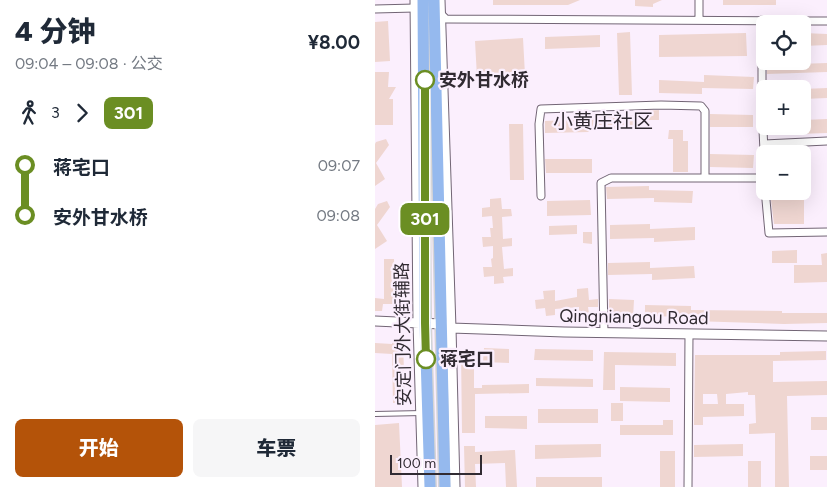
<!DOCTYPE html>
<html lang="zh">
<meta charset="utf-8">
<style>
:root{--surface:#fff;--page:#f6f6f7;--text:#1f2937;--muted:#747a83;--accent:#b45309}
body{margin:0;font-family:Figtree,"Noto Sans SC",sans-serif;background:var(--page);color:var(--text);height:100vh;display:flex;flex-direction:column;font-size:19px;white-space:nowrap}
*{box-sizing:border-box;margin:0}
p{font-size:16px;color:var(--muted)}
.icon{flex:none;width:28px;height:28px;fill:none;stroke:currentColor;stroke-width:2;stroke-linecap:round;stroke-linejoin:round}
.map{position:relative;flex:1;overflow:hidden}
.panel{display:flex;flex-direction:column;background:var(--surface);width:375px}
.panel>*{flex:none}
.badge{padding:0 10px;border-radius:8px;font-size:18px;line-height:32px}
.fabs{position:absolute;left:381px;top:15px;display:grid;gap:10px}
.fabs a{display:grid;place-items:center;width:55px;height:55px;border-radius:8px;background:var(--surface);box-shadow:0 5px 20px #0002;font-size:25px}
.scale{position:absolute;left:15px;bottom:12px;width:92px;box-sizing:border-box;padding-left:5px;border:2px solid #312b32;border-top:0;font-size:14px;line-height:18px;white-space:nowrap;color:#312b32;-webkit-text-stroke:4px #fbeffd;paint-order:stroke}
.map>.badge{position:absolute;translate:-50% -50%;box-shadow:0 0 0 2px #fff}
.legs{display:flex;align-items:center;gap:8px;height:55px;padding:0 15px;font-size:16px}
.legs p{margin-inline-start:auto}
.overview{display:flex;align-items:center;justify-content:space-between;height:85px;padding:0 15px}
h1{font-size:28px;font-weight:800;line-height:38px}
.primary-button{display:flex;gap:10px;margin-top:auto;padding:10px 15px}
.primary-button a{flex:1;height:58px;border-radius:8px;background:var(--accent);color:#fff;font-size:20px;font-weight:800;line-height:58px;text-align:center}
.primary-button a+a{background:var(--page);color:var(--text)}
ul{padding:0 15px;list-style:none}
li{display:flex;align-items:center;gap:18px;height:50px;font-size:19px}
li i{display:grid;place-items:center;width:8px;height:100%;margin:0 6px;background:currentColor}
li i::after{content:'';width:12px;height:12px;margin:-6px;border:4px solid;border-radius:50%;background:var(--surface)}
li p{margin-inline-start:auto}
li:first-child i{background:linear-gradient(#0000 50%,currentColor 0)}
li:last-child i{background:linear-gradient(currentColor 50%,#0000 0)}
main{display:flex;flex:1;min-height:0}
.map>svg:first-child{display:block}
.building{fill:#efd6d1;fill-rule:evenodd}
.lines{fill:none;stroke-linecap:round;stroke-linejoin:round}
.service-casing{stroke:#726575;stroke-width:6}
.minor-casing{stroke:#726575;stroke-width:9}
.tertiary-casing{stroke:#726575;stroke-width:11}
.primary-casing{stroke:#d6d5d6;stroke-width:14}
.service{stroke:#fff;stroke-width:4}
.minor{stroke:#fff;stroke-width:7}
.tertiary{stroke:#fff;stroke-width:9}
.primary{stroke:#95b9ee;stroke-width:11}
.line-1-casing{stroke:#fff;stroke-width:11}
.line-1{stroke:#6b8e23;stroke-width:8}
.stop-1-dot{fill:#fff;stroke:#6b8e23;stroke-width:2.5}
.labels{text-anchor:middle;dominant-baseline:central;stroke-width:4.5;stroke-linejoin:round;paint-order:stroke}
.stop-label{font-size:18px;font-weight:bold;fill:#312b32;stroke:#fbeffd;text-anchor:start}
.street-label{font-size:18px;fill:#312b32;stroke:#fbeffd}
.quarter-label{font-size:20px;fill:#312b32;stroke:#fbeffd}
</style>
<main>
<section class="panel">
<div class="overview"><div><h1>4 分钟</h1><p>09:04 – 09:08 · 公交</p></div><b>¥8.00</b></div>
<div class="legs"><svg class="icon" aria-label="walk" viewBox="0 0 24 24"><circle cx="13" cy="4" r="2"/><path d="M13 8l-2 6 4 7M11 14l-3 7M7 12l3-4h3l4 4"/></svg>3<svg class="icon" aria-label="forward" viewBox="0 0 24 24"><path d="M9 5l7 7-7 7"/></svg><b class="badge" style="background:#6b8e23;color:#fff">301</b></div>
<ul>
<li><i style="color:#6b8e23"></i><b>蒋宅口</b><p>09:07</p></li>
<li><i style="color:#6b8e23"></i><b>安外甘水桥</b><p>09:08</p></li>
</ul>
<div class="primary-button"><a>开始</a><a>车票</a></div>
</section>
<div class="map">
<svg width="452" height="487" viewBox="0 0 452 487">
<rect width="100%" height="100%" fill="#fbeffd"/>
<!-- building -->
<path class="building" d="M 118,0 L 205,0 L 193,5 L 118,5 Z
M 260,0 L 287,0 L 278,4 L 278,7 L 260,6 Z
M 348,0 L 401,0 L 401,5 L 348,5 Z
M 13,21 L 15,61 L 0,62 L 0,22 Z
M 255,32 L 257,95 L 244,95 L 242,33 Z
M 371,33 L 372,56 L 284,57 L 284,35 Z
M 428,33 L 452,34 L 452,45 L 428,46 Z
M 225,35 L 225,47 L 170,49 L 170,37 Z
M 148,38 L 150,75 L 102,77 L 100,41 Z
M 452,63 L 452,72 L 392,74 L 392,65 Z
M 0,72 L 14,72 L 13,87 L 21,87 L 14,99 L 18,99 L 18,125 L 0,125 Z
M 329,75 L 379,77 L 378,89 L 327,88 L 327,94 L 284,93 L 284,80 L 329,82 Z
M 452,88 L 452,98 L 428,99 L 428,89 Z
M 284,110 L 284,120 L 260,120 L 260,128 L 213,129 L 214,132 L 170,133 L 170,121 L 217,119 L 217,116 L 268,115 L 268,111 Z
M 335,114 L 378,115 L 378,127 L 335,127 Z
M 452,119 L 452,133 L 394,135 L 393,126 L 428,126 L 428,120 Z
M 134,124 L 148,124 L 149,180 L 135,180 Z
M 294,130 L 308,130 L 308,141 L 313,141 L 313,172 L 298,172 L 298,139 L 293,139 Z
M 11,139 L 14,145 L 1,163 L 10,179 L 0,186 L 0,144 L 1,142 Z
M 335,154 L 379,155 L 378,168 L 335,167 Z
M 170,159 L 217,159 L 217,173 L 171,173 Z
M 274,186 L 274,190 L 318,191 L 317,203 L 279,202 L 279,198 L 232,199 L 231,187 Z
M 126,198 L 127,209 L 136,209 L 137,216 L 127,217 L 128,239 L 137,238 L 137,246 L 127,247 L 129,269 L 138,268 L 138,276 L 128,277 L 129,283 L 119,284 L 119,276 L 109,277 L 108,267 L 117,267 L 116,259 L 118,258 L 118,246 L 108,247 L 107,237 L 116,237 L 115,228 L 118,228 L 117,216 L 107,217 L 107,208 L 115,207 L 115,199 Z
M 215,200 L 216,215 L 172,216 L 172,201 Z
M 396,200 L 429,200 L 429,224 L 399,224 Z
M 12,201 L 15,207 L 2,225 L 12,241 L 0,249 L 0,209 L 3,204 Z
M 275,224 L 275,229 L 320,227 L 320,240 L 279,242 L 279,238 L 235,239 L 235,225 Z
M 202,225 L 202,234 L 174,235 L 174,226 Z
M 208,232 L 217,232 L 217,244 L 208,243 Z
M 422,250 L 422,263 L 397,263 L 397,251 Z
M 452,253 L 452,282 L 419,283 L 419,265 L 447,265 L 446,254 Z
M 9,259 L 19,259 L 20,304 L 8,304 L 7,311 L 0,311 L 0,298 L 9,299 Z
M 275,262 L 275,268 L 319,266 L 320,278 L 277,280 L 277,274 L 233,275 L 233,263 Z
M 213,288 L 214,300 L 223,299 L 223,307 L 213,307 L 214,314 L 204,314 L 204,307 L 180,309 L 180,315 L 171,316 L 170,308 L 161,309 L 160,300 L 169,299 L 168,291 L 180,290 L 180,301 L 202,297 L 202,289 Z
M 234,299 L 259,300 L 258,318 L 234,318 Z
M 270,305 L 316,306 L 316,310 L 407,311 L 407,313 L 452,313 L 452,323 L 409,324 L 317,321 L 317,317 L 270,316 Z
M 17,341 L 28,341 L 30,403 L 18,403 L 17,354 L 0,353 L 0,343 L 17,344 Z
M 109,348 L 134,349 L 134,363 L 108,362 Z
M 160,349 L 218,350 L 218,361 L 159,360 Z
M 86,351 L 99,351 L 99,388 L 107,388 L 107,385 L 154,384 L 154,393 L 100,394 L 100,433 L 87,433 Z
M 451,351 L 451,360 L 398,361 L 398,382 L 452,381 L 452,395 L 412,396 L 414,487 L 400,487 L 400,433 L 374,434 L 374,424 L 381,423 L 380,395 L 373,395 L 373,392 L 351,394 L 351,404 L 369,404 L 369,416 L 328,417 L 328,425 L 319,425 L 320,355 L 405,355 L 405,352 ZM 328,394 L 342,394 L 343,404 L 328,404 Z
M 229,352 L 301,353 L 301,366 L 240,365 L 240,390 L 228,390 Z
M 161,378 L 218,379 L 218,387 L 161,386 Z
M 245,387 L 295,388 L 295,402 L 245,401 Z
M 236,403 L 248,403 L 248,421 L 236,421 Z
M 163,409 L 223,409 L 223,423 L 163,423 Z
M 110,416 L 152,416 L 152,429 L 110,428 Z
M 436,417 L 452,417 L 452,430 L 436,430 Z
M 288,420 L 298,420 L 298,435 L 245,435 L 245,425 L 288,425 Z
M 24,423 L 27,487 L 0,487 L 0,425 Z
M 226,444 L 226,457 L 160,459 L 160,445 Z
M 368,444 L 368,456 L 319,457 L 319,445 Z
M 89,446 L 100,446 L 100,452 L 140,450 L 142,487 L 131,487 L 130,463 L 100,464 L 101,487 L 90,487 Z
M 285,451 L 300,451 L 300,487 L 285,487 Z
M 435,456 L 452,456 L 452,470 L 435,470 Z
M 373,461 L 386,461 L 386,487 L 373,487 Z
M 161,477 L 227,477 L 227,487 L 161,487 Z"/>
<g class="lines">
<defs>
<path id="service" d="M 0,414 L 47,413"/>
<path id="minor" d="M 0,9 L 40,8
M 65,13 L 71,19 L 452,21
M 324,20 L 324,0
M 387,20 L 387,109 L 390,172 L 389,178 L 394,233 L 452,232
M 389,144 L 452,141
M 166,196 L 164,124 L 166,109 L 286,105 L 326,106 L 330,111 L 330,178
M 229,333 L 226,183 L 236,178 L 389,178
M 313,487 L 314,334"/>
<path id="tertiary" d="M 40,0 L 43,323 L 48,487
M 65,0 L 76,328 L 80,487
M 0,321 L 66,324 L 76,328 L 189,332 L 452,336"/>
<path id="primary" d="M 48,0 L 50,323 L 55,487
M 59,0 L 70,487"/>
</defs>
<!-- service casing -->
<use href="#service" class="service-casing"/>
<!-- minor casing -->
<use href="#minor" class="minor-casing"/>
<!-- tertiary casing -->
<use href="#tertiary" class="tertiary-casing"/>
<!-- primary casing -->
<use href="#primary" class="primary-casing"/>
<!-- service -->
<use href="#service" class="service"/>
<!-- minor -->
<use href="#minor" class="minor"/>
<!-- tertiary -->
<use href="#tertiary" class="tertiary"/>
<!-- primary -->
<use href="#primary" class="primary"/>
</g>
<g class="lines">
<defs>
<path id="line-1" d="M 50,80 L 50,323 L 51,359"/>
</defs>
<!-- line-1 casing -->
<use href="#line-1" class="line-1-casing"/>
<!-- line-1 -->
<use href="#line-1" class="line-1"/>
</g>
<!-- markers -->
<g class="stop-1-dot">
<circle cx="50" cy="80" r="9"/>
<circle cx="51" cy="359" r="9"/>
</g>
<g class="labels">
<!-- stop labels -->
<g class="stop-label">
<text x="64" y="80">安外甘水桥</text>
<text x="65" y="359">蒋宅口</text>
</g>
<!-- street labels -->
<g class="street-label">
<text transform="translate(259 317) rotate(1)">Qingniangou Road</text>
<text transform="translate(28 334) rotate(-91)">安定门外大街辅路</text>
</g>
<!-- quarter labels -->
<g class="quarter-label">
<text x="228" y="121">小黄庄社区</text>
</g>
</g>
</svg>
<div class="fabs">
<a><svg class="icon" aria-label="locate" viewBox="0 0 24 24"><circle cx="12" cy="12" r="6"/><path d="M12 2v4M12 18v4M2 12h4M18 12h4"/></svg></a>
<a>+</a>
<a>−</a>
</div>
<div class="scale">100 m</div>
<b class="badge" style="left:50px;top:219px;background:#6b8e23;color:#fff">301</b>
</div>
</main>
